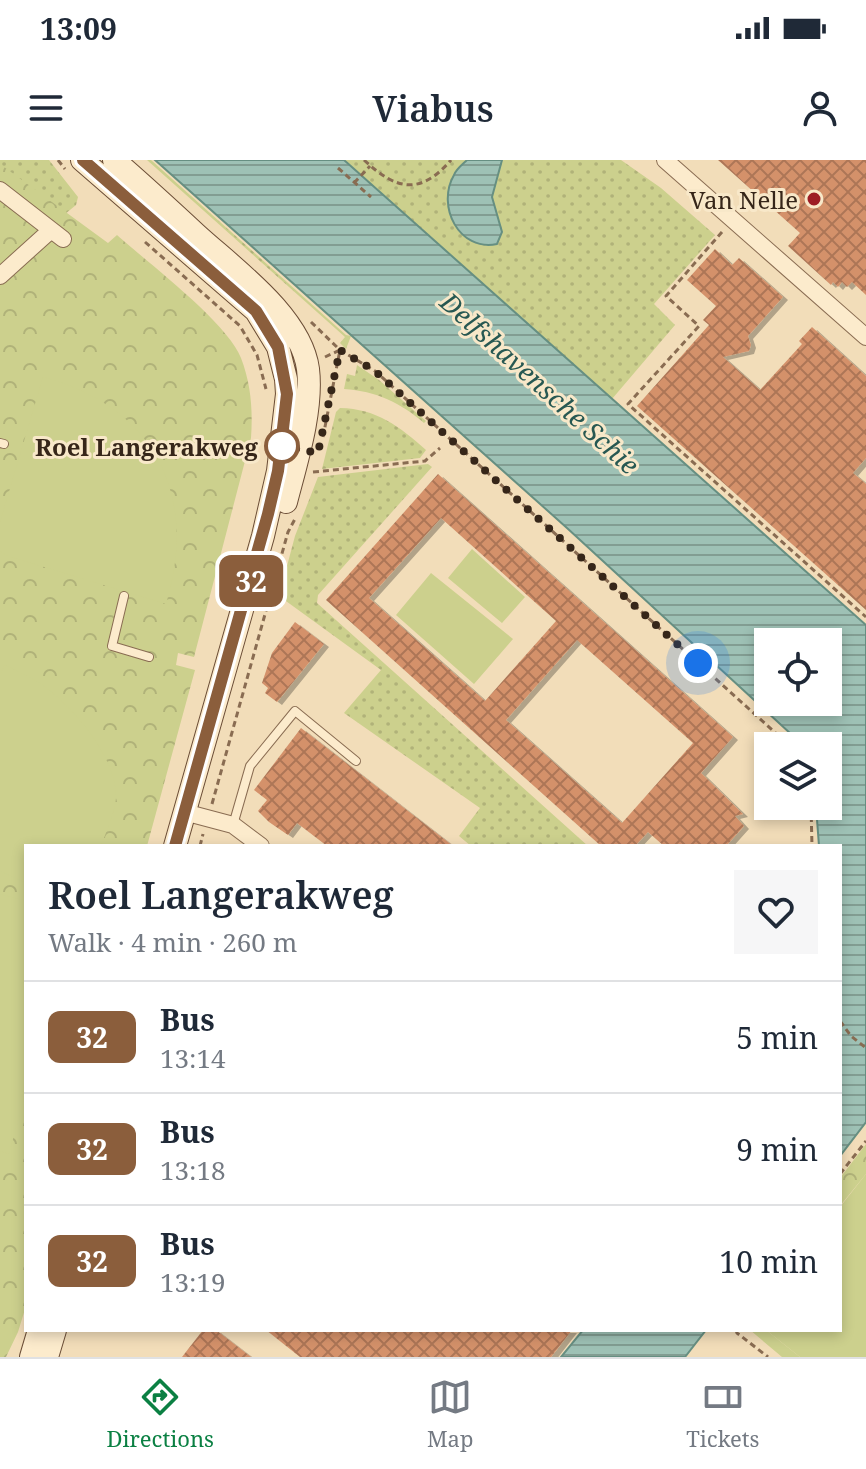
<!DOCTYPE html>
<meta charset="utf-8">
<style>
:root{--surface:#fff;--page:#f6f6f7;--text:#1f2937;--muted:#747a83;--line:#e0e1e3;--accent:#0b8043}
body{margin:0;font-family:"Noto Serif",serif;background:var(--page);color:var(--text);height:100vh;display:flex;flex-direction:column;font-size:30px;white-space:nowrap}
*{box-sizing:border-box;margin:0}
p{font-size:26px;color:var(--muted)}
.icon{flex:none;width:44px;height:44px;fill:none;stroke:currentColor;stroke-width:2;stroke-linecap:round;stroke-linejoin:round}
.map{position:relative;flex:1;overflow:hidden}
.drawer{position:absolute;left:24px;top:684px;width:818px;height:488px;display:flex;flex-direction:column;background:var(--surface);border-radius:0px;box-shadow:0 4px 12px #0003}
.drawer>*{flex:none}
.badge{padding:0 16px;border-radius:12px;font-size:28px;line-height:52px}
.buttons{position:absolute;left:754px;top:468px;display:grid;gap:16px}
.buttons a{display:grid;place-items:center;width:88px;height:88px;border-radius:0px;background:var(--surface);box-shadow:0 4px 12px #0003;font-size:40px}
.you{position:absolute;width:40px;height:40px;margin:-20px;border:6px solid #fff;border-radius:50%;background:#1a73e8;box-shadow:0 0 0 12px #1a73e833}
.map>.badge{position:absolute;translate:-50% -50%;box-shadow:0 0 0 4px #fff}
.round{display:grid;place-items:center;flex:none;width:84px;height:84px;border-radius:0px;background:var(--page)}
.overview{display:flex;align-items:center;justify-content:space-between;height:136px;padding:0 24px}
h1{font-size:38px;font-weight:600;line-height:60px}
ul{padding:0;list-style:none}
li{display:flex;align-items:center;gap:24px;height:112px;padding:0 24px;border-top:2px solid var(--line)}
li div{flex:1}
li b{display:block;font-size:30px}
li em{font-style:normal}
li .badge{min-width:88px;font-weight:700;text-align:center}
.status{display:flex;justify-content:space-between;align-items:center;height:56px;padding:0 40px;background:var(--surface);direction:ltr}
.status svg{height:22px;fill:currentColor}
header{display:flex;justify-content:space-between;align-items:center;height:104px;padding:0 24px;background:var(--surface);font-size:36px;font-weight:600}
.tabs{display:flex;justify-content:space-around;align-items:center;height:112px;border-top:2px solid var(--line);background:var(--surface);font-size:22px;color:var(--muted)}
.tabs a{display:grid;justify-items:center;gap:4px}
.tabs .current{color:var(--accent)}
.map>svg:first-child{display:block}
.grass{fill:url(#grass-dots)}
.forest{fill:url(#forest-crowns)}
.garden{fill:#ccd08d}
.water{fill:url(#water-rules);stroke:#668f82;stroke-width:2;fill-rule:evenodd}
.building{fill:url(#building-cross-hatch);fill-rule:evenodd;filter:url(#shadow)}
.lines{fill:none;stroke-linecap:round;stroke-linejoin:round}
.lane-casing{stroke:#896c52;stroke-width:10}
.street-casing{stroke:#896c52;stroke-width:18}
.secondary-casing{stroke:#6b4d36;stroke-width:24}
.path{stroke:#896c52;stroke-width:3;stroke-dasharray:6 4;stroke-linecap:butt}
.lane{stroke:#fcebcc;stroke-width:8}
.street{stroke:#fcebcc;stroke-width:16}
.secondary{stroke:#fcebcc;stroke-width:22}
.line-casing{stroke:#fff;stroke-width:18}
.line{stroke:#8b5e3c;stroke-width:12}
.walk{stroke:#362619;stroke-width:8;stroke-dasharray:0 14.4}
.poi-dot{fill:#9d1d25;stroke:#f8e8c9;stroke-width:3}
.stop-dot{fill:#fff;stroke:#8b5e3c;stroke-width:4}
.labels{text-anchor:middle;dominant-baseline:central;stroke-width:6;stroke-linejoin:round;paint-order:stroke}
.poi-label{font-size:24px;fill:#362619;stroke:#f8e8c9;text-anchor:end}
.stop-label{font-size:24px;font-weight:bold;fill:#362619;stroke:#f8e8c9;text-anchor:end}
.water-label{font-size:26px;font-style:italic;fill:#275852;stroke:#f8e8c9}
</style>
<div class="status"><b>13:09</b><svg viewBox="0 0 49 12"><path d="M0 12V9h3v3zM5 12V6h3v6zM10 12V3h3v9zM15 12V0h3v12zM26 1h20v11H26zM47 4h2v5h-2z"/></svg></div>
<header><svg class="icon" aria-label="menu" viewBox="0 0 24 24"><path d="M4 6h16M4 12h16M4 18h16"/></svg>Viabus<svg class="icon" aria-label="person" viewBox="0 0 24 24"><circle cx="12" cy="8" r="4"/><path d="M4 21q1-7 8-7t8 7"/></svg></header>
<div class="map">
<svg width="866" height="1197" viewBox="0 0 866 1197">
<defs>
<pattern id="grass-dots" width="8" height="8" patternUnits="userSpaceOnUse" patternTransform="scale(2)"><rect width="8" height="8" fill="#ccd08d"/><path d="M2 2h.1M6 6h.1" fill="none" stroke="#b0b279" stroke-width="1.8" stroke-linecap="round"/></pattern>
<pattern id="forest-crowns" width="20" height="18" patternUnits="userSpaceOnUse" patternTransform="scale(2)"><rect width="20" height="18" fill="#ccd08d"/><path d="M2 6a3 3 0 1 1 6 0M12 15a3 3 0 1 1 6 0" fill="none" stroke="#b0b279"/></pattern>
<pattern id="water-rules" width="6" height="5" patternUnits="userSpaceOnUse" patternTransform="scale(2)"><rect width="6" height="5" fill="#9ec1b5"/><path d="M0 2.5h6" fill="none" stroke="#829d92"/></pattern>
<pattern id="building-cross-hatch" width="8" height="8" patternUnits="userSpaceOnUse" patternTransform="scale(2)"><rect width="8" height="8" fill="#d4916b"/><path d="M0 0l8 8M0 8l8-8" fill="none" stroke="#ad7657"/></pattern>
<filter id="shadow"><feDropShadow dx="5" dy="3" stdDeviation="0" flood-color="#0004"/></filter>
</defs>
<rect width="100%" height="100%" fill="#f2ddb9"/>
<!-- grass -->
<path class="grass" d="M 0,0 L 49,0 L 78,37 L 76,45 L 59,59 L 0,12 Z
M 147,0 L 151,0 L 346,175 L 351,176 L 346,189 L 340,183 L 345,177 Z
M 344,0 L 467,0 L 453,15 L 502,72 L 492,37 L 502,0 L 621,0 L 661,28 L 715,75 L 654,144 L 675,165 L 612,239 Z
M 357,205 L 379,220 L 426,261 L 424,263 C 401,243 376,231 344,229 L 347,214 L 355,216 Z
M 340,248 C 377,249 399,266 426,290 L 420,298 L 322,309 L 336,252 Z
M 428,304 L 432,307 L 318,435 L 317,443 L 588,686 L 471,686 L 459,676 L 480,648 L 344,553 L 381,510 L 279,436 L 295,376 L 318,317 Z"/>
<!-- forest -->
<path class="forest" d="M 0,4 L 108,83 L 117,75 C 147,102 228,163 241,198 C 251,224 253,250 251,278 L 194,497 L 178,493 L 176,505 L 195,510 L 147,686 L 26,686 L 26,1146 L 18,1172 L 6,1197 L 0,1197 Z
M 866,984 L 866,1014 L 840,1046 L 840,1018 Z
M 750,1170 L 766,1170 L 800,1197 L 782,1197 Z"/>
<!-- garden -->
<path class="garden" d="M 43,217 C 155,247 199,335 166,444 L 8,396 L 0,391 L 0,362 Z
M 472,389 L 525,437 L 502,463 L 448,418 Z
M 431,413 L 513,479 L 474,524 L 396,455 Z
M 5,505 C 16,510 27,516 38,522 C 71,544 117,596 116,638 C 115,653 106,672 101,686 L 26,686 L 26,723 L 0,711 L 0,514 Z
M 0,734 L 26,741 L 26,931 L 9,994 L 0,991 Z
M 866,1014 L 866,1197 L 800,1197 L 766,1170 L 840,1170 L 840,1047 Z"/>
<!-- water -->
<path class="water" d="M 155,0 L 344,0 L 866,465 L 866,962 L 840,996 L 840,686 L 819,686 L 816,646 L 828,646 L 828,586 L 804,586 L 567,368 ZM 828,482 L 828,542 L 768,542 L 768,482 Z
M 467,0 L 502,0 L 492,37 L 502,72 L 497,84 C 459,92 436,46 454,15 C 456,9 463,4 467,0 Z
M 583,1170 L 706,1170 L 685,1197 L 561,1197 Z"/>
<!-- building -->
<path class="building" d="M 718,0 L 866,0 L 866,135 L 852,122 L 847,127 L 842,122 L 838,127 L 833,122 L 831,125 L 788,86 L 800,73 Z
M 715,89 L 732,105 L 739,98 L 783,137 L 748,176 L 751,185 L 749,191 L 723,197 L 760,230 L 802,184 L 799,181 L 812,167 L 866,216 L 866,298 L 853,313 L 866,324 L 866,450 L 637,246 L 709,165 L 703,160 L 716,146 L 687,120 Z
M 438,314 L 733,577 L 701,613 L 743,654 L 735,656 L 744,666 L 726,686 L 664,686 L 648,672 L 635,686 L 601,686 L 326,440 ZM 441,358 L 556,461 L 485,541 L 369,438 ZM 577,480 L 693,583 L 622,663 L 506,560 Z
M 295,462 L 324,484 L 277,542 L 265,533 L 268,528 L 262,523 L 272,493 Z
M 301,568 L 453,686 L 327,686 L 297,663 L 288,675 L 269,662 L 258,651 L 267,640 L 254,630 Z
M 203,1170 L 216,1170 L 251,1197 L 182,1197 Z
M 266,1170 L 572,1170 L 551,1197 L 300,1197 Z"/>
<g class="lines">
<defs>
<path id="lane" d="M 0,283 L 4,284
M 124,436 L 112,486 L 149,497
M 233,665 L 250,606 L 295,551 L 356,601"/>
<path id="street" d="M 665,0 L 866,177
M 0,30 L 63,79
M 0,116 L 51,70
M 184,652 L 233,665 L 261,686"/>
<path id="secondary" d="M 82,0 L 256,151 L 278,187 L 286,219 L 287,234 L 278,311 L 263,376 L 175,686
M 114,0 C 142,24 169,49 196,74 C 233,108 301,156 308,209 C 313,250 296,303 286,342
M 31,1197 L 39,1170
M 47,1197 L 55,1170"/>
</defs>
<!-- lane casing -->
<use href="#lane" class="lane-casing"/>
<!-- street casing -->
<use href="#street" class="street-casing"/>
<!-- secondary casing -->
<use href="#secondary" class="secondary-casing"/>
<!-- path -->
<path class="path" d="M 58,0 L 65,9
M 364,0 C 396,30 420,36 451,0
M 338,8 L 371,37
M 354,23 L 370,6
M 722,72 L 666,136 L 699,166 L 628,244 L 866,457
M 145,82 L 240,166 L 257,195 L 266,229
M 311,162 L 340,190 L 375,211 L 790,586
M 325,197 L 340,190
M 323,277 L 340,190
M 313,312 L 425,301 L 440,288
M 212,644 L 288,372 L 295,359
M 811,646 L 812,686
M 200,686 L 203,674
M 840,861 L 851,876 L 866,888
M 840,1014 L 866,981
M 736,1170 L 737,1173 L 768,1197"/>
<!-- lane -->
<use href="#lane" class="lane"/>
<!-- street -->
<use href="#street" class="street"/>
<!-- secondary -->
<use href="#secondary" class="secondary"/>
</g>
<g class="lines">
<defs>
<path id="line" d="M 83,0 L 256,151 L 278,187 L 287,234 L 278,311 L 268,354 L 175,686"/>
</defs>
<!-- line casing -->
<use href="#line" class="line-casing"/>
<!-- line -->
<use href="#line" class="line"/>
<!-- walk -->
<path class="walk" d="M 282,286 L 318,293 L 340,190 L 375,211 L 698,503"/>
</g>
<!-- markers -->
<circle class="poi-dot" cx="814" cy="39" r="8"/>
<circle class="stop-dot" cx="282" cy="286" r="16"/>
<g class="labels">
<!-- poi labels -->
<g class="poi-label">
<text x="798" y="39">Van Nelle</text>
</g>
<!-- stop labels -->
<g class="stop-label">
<text x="258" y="286">Roel Langerakweg</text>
</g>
<!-- water labels -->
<g class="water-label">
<text transform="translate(540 223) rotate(42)">Delfshavensche Schie</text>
</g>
</g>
</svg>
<div class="buttons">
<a><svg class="icon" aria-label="locate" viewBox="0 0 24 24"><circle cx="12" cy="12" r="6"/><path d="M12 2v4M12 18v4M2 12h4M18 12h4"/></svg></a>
<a><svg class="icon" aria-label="layers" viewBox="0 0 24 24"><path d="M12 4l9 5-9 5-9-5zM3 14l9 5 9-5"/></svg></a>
</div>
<div class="you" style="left:698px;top:503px"></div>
<b class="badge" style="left:251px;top:421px;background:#8b5e3c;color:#fff">32</b>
<section class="drawer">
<div class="overview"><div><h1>Roel Langerakweg</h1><p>Walk · 4 min · 260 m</p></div><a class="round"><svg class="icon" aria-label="heart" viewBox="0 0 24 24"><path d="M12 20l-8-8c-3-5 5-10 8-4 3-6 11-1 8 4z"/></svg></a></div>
<ul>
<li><span class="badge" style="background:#8b5e3c;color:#fff">32</span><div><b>Bus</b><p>13:14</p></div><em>5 min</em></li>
<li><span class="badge" style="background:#8b5e3c;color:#fff">32</span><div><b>Bus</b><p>13:18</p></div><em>9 min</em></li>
<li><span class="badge" style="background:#8b5e3c;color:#fff">32</span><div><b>Bus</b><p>13:19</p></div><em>10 min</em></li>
</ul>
</section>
</div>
<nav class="tabs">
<a class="current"><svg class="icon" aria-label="directions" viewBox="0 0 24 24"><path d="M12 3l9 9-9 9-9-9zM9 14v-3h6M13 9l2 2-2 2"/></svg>Directions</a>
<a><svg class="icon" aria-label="map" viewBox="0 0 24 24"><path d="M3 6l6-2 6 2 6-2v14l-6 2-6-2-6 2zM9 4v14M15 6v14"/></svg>Map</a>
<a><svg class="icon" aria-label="tickets" viewBox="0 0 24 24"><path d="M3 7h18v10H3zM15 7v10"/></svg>Tickets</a>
</nav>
